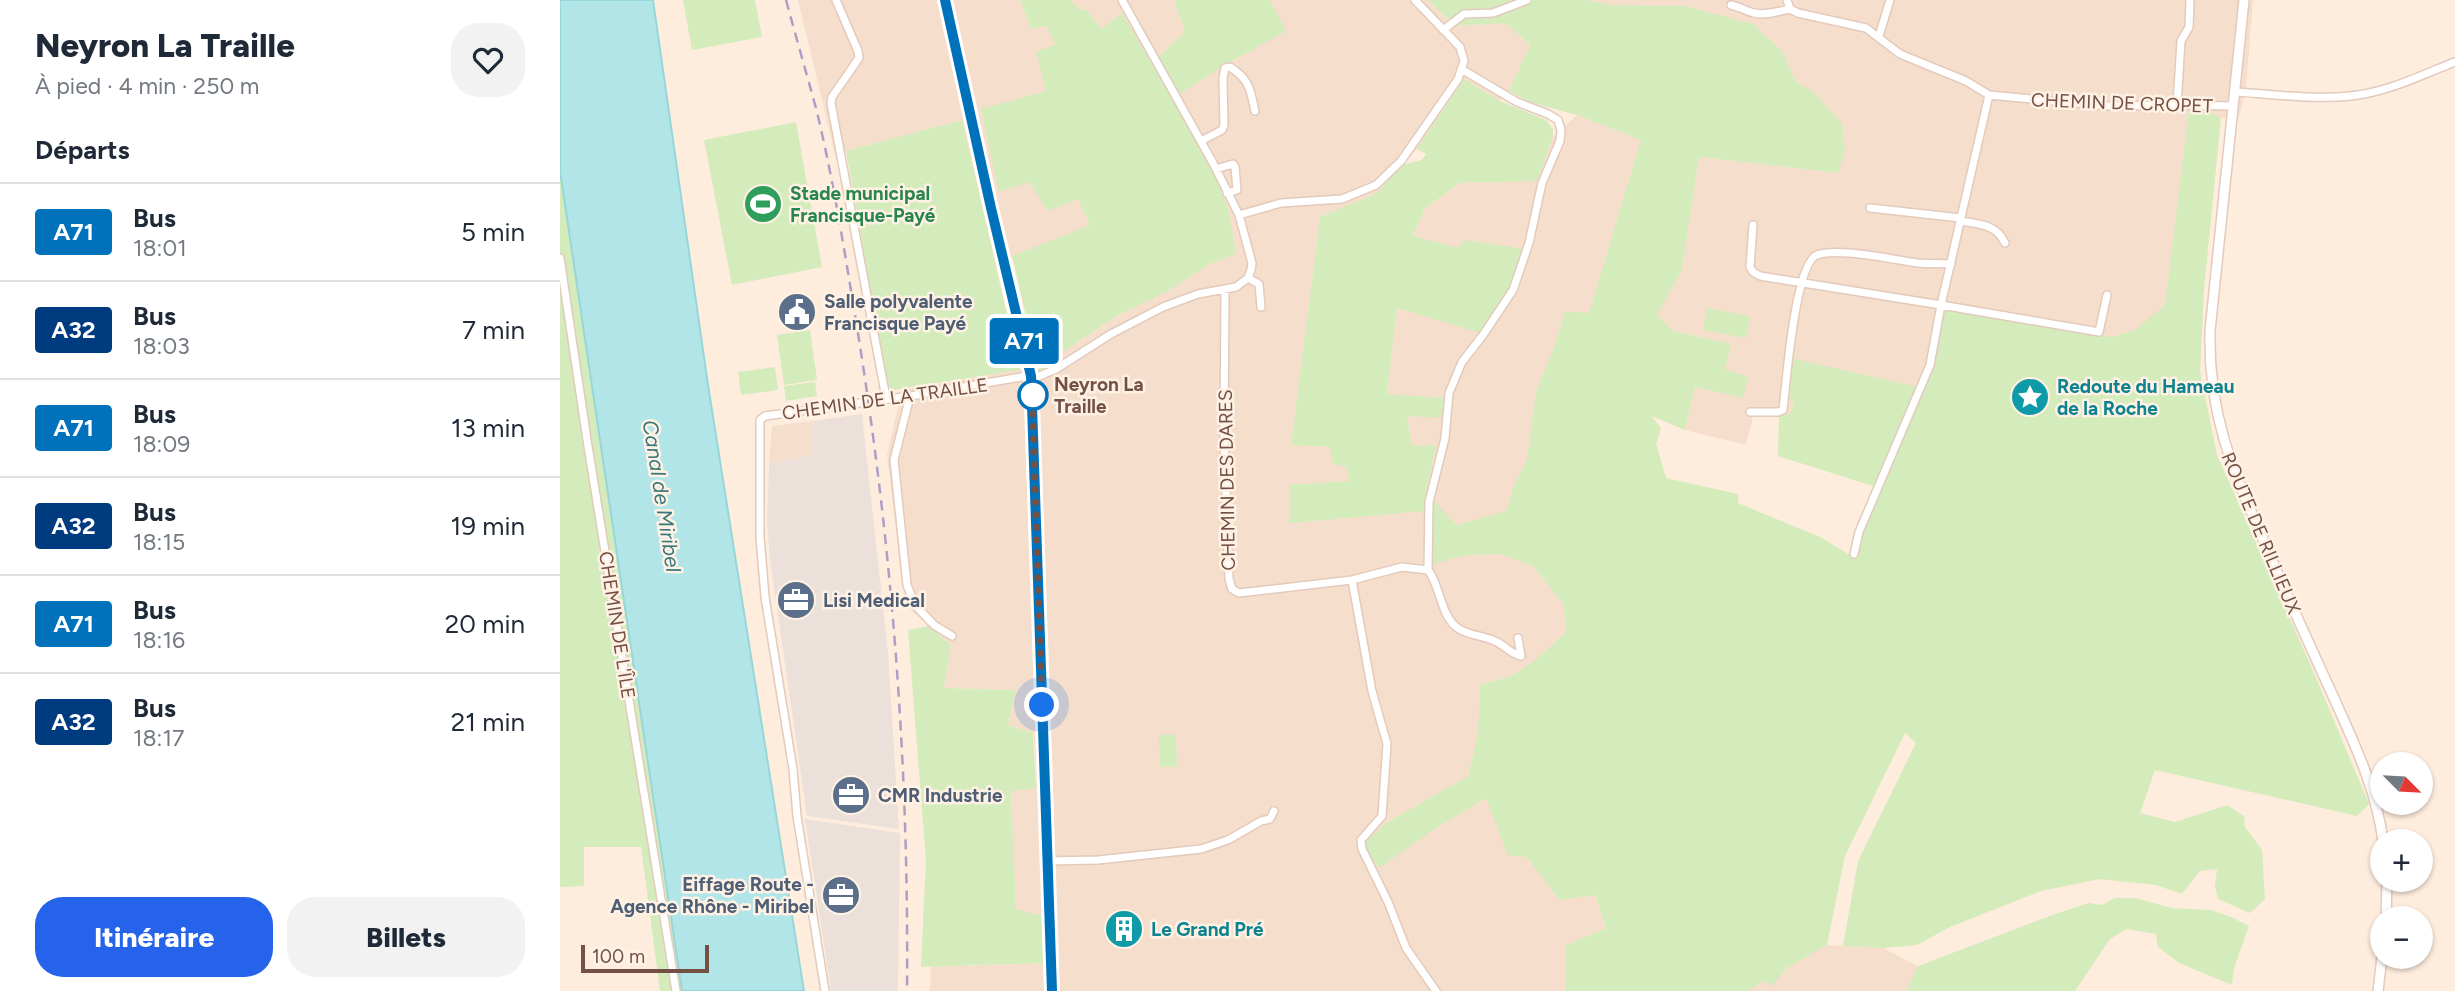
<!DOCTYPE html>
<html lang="fr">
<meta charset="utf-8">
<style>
:root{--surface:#fff;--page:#f2f2f3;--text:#1f2937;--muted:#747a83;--line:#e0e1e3;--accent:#2563eb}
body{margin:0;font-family:Figtree,sans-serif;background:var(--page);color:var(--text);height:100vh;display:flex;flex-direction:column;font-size:26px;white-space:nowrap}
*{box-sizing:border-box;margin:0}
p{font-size:23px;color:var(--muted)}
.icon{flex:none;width:38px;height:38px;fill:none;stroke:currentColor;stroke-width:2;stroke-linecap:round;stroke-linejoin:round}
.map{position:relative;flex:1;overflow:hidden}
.panel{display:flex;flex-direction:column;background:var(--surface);width:560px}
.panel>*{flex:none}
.badge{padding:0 14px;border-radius:5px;font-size:24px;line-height:46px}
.needle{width:46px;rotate:114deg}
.tools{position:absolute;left:1810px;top:752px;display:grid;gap:14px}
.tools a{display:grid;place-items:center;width:63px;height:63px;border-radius:50%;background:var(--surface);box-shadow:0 2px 5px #0004;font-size:35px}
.scale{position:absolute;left:21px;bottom:18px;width:128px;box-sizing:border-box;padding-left:7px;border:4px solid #745045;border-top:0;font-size:19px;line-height:24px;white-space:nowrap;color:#745045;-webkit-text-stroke:5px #fff2e5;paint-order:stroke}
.you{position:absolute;width:35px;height:35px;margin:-18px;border:5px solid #fff;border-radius:50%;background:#1a73e8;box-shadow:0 0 0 10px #1a73e833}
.map>.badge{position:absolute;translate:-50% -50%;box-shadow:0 0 0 4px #fff}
h2{padding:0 35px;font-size:26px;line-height:63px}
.round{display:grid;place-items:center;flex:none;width:74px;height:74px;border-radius:28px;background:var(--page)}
.headline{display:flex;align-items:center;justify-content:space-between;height:119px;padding:0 35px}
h1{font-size:33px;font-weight:800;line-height:52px}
.primary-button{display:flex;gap:14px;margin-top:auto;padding:14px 35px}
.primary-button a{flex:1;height:80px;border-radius:28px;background:var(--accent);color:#fff;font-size:28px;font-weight:800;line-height:80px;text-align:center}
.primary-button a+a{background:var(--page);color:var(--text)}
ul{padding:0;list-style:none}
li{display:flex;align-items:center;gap:21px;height:98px;padding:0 35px;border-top:2px solid var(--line)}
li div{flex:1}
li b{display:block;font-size:26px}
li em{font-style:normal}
li .badge{min-width:77px;font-weight:700;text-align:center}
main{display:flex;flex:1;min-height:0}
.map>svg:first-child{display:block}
.residential{fill:#f5decb}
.industrial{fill:#ebe0da}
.green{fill:#d4ebbc}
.water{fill:#b1e5e7;stroke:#97d7da;stroke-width:2}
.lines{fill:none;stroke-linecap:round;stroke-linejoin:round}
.minor-casing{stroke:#e3cabc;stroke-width:10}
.tertiary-casing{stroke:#e3cabc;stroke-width:12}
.primary-casing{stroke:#dbd2cf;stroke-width:14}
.minor{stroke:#fff;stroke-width:7}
.tertiary{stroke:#fff;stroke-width:9}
.primary{stroke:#ffcb93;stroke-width:10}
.rail{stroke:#ae9dc6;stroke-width:2.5;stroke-dasharray:10 7;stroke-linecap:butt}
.line-casing{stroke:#fff;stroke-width:16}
.line{stroke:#0072bc;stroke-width:10}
.walk{stroke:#745045;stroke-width:7;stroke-dasharray:0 12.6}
.stop-dot{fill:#fff;stroke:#0072bc;stroke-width:3.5}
.labels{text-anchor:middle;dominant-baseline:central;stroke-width:5;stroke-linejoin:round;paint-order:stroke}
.street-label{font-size:19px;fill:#745045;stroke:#fff2e5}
.leisure-label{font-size:19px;font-weight:bold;fill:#27864d;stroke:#fff2e5;text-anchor:start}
.service-label{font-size:19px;font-weight:bold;fill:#4e5e75;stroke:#fff2e5;text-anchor:start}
.stop-label{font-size:19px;font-weight:bold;fill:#745045;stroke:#fff2e5;text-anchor:start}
.culture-label{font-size:19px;font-weight:bold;fill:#0d838f;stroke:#fff2e5;text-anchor:start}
.water-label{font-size:21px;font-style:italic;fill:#38777b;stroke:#fff2e5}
</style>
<main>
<section class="panel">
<div class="headline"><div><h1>Neyron La Traille</h1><p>À pied · 4 min · 250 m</p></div><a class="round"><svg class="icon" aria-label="heart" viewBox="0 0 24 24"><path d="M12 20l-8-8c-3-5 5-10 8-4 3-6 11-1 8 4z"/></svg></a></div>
<h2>Départs</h2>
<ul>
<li><span class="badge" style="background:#0072bc;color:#fff">A71</span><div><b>Bus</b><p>18:01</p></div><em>5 min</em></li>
<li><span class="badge" style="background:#003b80;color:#fff">A32</span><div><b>Bus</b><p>18:03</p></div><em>7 min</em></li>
<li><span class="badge" style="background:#0072bc;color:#fff">A71</span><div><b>Bus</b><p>18:09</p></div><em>13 min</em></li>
<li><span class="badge" style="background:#003b80;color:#fff">A32</span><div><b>Bus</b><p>18:15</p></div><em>19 min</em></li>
<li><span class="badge" style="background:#0072bc;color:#fff">A71</span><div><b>Bus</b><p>18:16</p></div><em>20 min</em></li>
<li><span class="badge" style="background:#003b80;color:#fff">A32</span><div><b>Bus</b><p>18:17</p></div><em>21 min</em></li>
</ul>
<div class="primary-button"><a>Itinéraire</a><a>Billets</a></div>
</section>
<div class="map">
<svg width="1895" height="991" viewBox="0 0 1895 991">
<rect width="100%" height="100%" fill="#feeddd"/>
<!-- residential -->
<path class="residential" d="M 238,0 L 460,0 L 471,29 L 486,26 L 497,44 L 486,91 L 439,191 L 469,181 L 518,199 L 530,226 L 435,264 L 402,120 L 275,154 Z
M 510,0 L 614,0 L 625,32 L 591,63 L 562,13 L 541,30 L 528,11 L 520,9 Z
M 710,0 L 868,0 L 896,26 L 946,23 L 970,45 L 949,91 L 940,101 L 904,79 L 857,149 L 817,193 L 760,217 L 731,445 L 770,447 L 786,466 L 789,481 L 729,485 L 731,523 L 864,510 L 865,494 L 877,446 L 852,446 L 847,416 L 886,398 L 827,395 L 837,308 L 897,248 L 853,237 L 865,208 L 901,183 L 977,181 L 993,137 L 1017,115 L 1081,140 L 1029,313 L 1005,311 L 994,348 L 976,391 L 967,459 L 953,488 L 946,512 L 897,525 L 874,502 L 874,563 L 901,556 L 941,554 L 973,566 L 1004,605 L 1007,632 L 974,661 L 951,676 L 920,685 L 918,733 L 908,776 L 826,823 L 873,830 L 926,798 L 999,900 L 1035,895 L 1046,928 L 1005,946 L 1006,991 L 370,991 L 371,967 L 483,963 L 456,910 L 451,790 L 476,788 L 474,733 L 448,725 L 456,690 L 384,688 L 391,645 L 345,605 L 327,455 L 342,390 L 477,366 L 477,369 L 489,368 L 491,360 L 556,316 L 606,292 L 650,264 L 675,254 L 668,208 L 650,163 L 612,98 L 672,61 L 725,31 Z
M 1026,0 L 1693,0 L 1686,88 L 1679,117 L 1661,118 L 1651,113 L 1629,111 L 1605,306 L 1575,330 L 1553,337 L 1383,310 L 1362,388 L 1234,402 L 1230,414 L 1193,417 L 1186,445 L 1125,430 L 1135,387 L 1183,398 L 1165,370 L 1170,344 L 1113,331 L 1097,315 L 1122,270 L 1139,157 L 1278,173 L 1252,91 L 1236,82 L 1222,51 Z
M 253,421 L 253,455 L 209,464 L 212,426 Z
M 1267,945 L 1323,948 L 1358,966 L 1346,991 L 1188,991 L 1203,981 L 1212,985 L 1227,968 Z"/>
<!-- industrial -->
<path class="industrial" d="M 302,414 L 328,654 L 339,829 L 247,816 L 210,560 L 207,522 L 209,464 L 253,455 L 253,421 Z
M 245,819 L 340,833 L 338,991 L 271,991 Z"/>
<!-- green -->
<path class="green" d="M 123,0 L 195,0 L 202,37 L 132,50 Z
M 460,0 L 510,0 L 520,9 L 528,11 L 541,29 L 562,13 L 650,163 L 668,208 L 676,254 L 650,264 L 606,292 L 556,316 L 491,360 L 489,368 L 479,371 L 452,256 L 530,225 L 518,199 L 488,211 L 469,182 L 439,192 L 421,109 L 486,91 L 476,52 L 496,44 L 486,26 L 471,29 Z
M 614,0 L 710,0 L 726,31 L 672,61 L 619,94 L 598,57 L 625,32 Z
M 868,0 L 1026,0 L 1050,5 L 1124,6 L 1193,24 L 1222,51 L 1236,82 L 1252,91 L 1282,123 L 1285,151 L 1278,173 L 1139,157 L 1122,270 L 1097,315 L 1113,331 L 1171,344 L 1165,370 L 1188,376 L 1183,398 L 1135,387 L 1125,430 L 1092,416 L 1101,429 L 1096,444 L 1106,478 L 1178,494 L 1178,503 L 1260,537 L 1290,555 L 1297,548 L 1362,388 L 1383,310 L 1553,337 L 1575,330 L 1605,305 L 1629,110 L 1652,113 L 1661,118 L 1644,290 L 1640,372 L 1657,455 L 1754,673 L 1809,804 L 1797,816 L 1595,770 L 1580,813 L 1615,822 L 1667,805 L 1684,816 L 1685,827 L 1702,850 L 1705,899 L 1690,913 L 1658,899 L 1655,887 L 1657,869 L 1640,871 L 1622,894 L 1596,885 L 1540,879 L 1481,891 L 1390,927 L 1357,945 L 1323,948 L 1283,946 L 1298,861 L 1356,743 L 1345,733 L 1285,856 L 1267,945 L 1227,968 L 1212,986 L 1203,981 L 1188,991 L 1006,991 L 1005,946 L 1046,928 L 1035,895 L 999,900 L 967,857 L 948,855 L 926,798 L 873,830 L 819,868 L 803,844 L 826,823 L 908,776 L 918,733 L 920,685 L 951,676 L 974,661 L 1006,632 L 1004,605 L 973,566 L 941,554 L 901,556 L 874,564 L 872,522 L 874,501 L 897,525 L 946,511 L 953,488 L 967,459 L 976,391 L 994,348 L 1005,311 L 1029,313 L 1081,140 L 1017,115 L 970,102 L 949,91 L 970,45 L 946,23 L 896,26 Z
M 904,79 L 940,101 L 986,120 L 993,129 L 993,137 L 977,181 L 900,183 L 865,208 L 853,236 L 897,248 L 905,240 L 964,249 L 949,290 L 921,333 L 837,308 L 827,394 L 886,398 L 885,418 L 847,416 L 852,446 L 877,445 L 865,494 L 864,511 L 730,523 L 729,485 L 789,481 L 786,466 L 773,464 L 770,447 L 731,445 L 760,217 L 817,193 L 842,165 L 862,160 L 866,154 L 857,149 Z
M 402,120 L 460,370 L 333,390 L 327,385 L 286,151 Z
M 236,122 L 262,267 L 172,285 L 144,140 Z
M 0,171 L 126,991 L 100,991 L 81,847 L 24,847 L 24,886 L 0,887 Z
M 1147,308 L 1190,316 L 1186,338 L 1143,330 Z
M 250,330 L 257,380 L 224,385 L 217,335 Z
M 1231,358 L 1357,387 L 1313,486 L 1218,456 L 1219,415 L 1230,414 L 1234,403 L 1226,395 Z
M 215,367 L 218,390 L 181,395 L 178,372 Z
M 255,382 L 257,396 L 226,401 L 224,386 Z
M 369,626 L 391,645 L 384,688 L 456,690 L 448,725 L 473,733 L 476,788 L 451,791 L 456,909 L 482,916 L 483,963 L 361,967 L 366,861 L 348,630 Z
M 599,735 L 616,735 L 617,767 L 600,767 Z
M 1555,898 L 1575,898 L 1612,908 L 1650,910 L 1669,916 L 1689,926 L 1674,968 L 1672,985 L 1619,963 L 1598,947 L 1596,934 L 1567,929 L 1550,939 L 1515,991 L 1346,991 L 1358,966 L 1498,913 L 1529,903 L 1542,905 Z"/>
<!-- water -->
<path class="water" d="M 0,0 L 93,0 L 148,385 L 244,991 L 122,991 L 0,171 Z"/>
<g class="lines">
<defs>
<path id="minor" d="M 276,0 L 298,51 L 299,58 L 272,97 L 271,103 L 326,398
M 1227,0 L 1230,9 L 1238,13 L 1306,28 L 1340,54 L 1406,81 L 1429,95 L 1548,106 L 1617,105 L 1673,106
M 1171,5 C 1180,7 1186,11 1194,13 C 1205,16 1219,11 1230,9
M 883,30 L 904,14 L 933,13 L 967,0
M 1319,36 L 1330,0
M 1674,92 C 1715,94 1758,101 1798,95 C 1832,90 1864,74 1895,62
M 1617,105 L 1621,41 L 1629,27 L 1630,0
M 641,141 L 662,130 L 664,125 L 663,78 L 665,68 L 670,67 C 690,80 690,89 695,111
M 656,169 L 673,164 L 675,167 L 677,190 L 667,193
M 1310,208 L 1401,218
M 679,215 L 721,203 L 782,199 L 816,185 L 841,161 L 898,79 L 904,61 L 900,47 L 855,0
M 1400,221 C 1419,224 1436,224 1445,243
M 1193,225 L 1190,267 L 1193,272 L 1200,276 L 1381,305 L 1429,95
M 0,258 L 27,440 L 116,991
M 688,278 L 699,284 L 701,307
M 665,289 L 664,437 L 669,579 L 672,589 L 679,593 L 792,580 L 842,567 L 868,570 L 869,502 L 885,438 L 889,393 L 902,362 L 923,335 L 953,290 L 969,243 L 982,183 L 1000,141 L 1001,130 L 998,120 L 988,114 L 957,102 L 903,70
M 350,396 L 334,460 L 347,585 L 355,605 L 374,625 L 392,636
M 1190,412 L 1218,412 L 1223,410 C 1226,384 1235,263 1257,255 C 1278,247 1334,260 1358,263 C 1369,264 1380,263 1391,264
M 1294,554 L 1299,532 L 1370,365 L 1381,305 L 1539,332 L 1547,295
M 868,570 C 881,586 880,617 899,629 C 911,636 925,636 937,642 C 945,646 951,654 961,656 L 958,638
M 792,580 L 812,691 L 827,744 L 822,816 L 801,840 L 802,849 L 828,902 L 846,948 L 876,991
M 487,861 L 538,860 L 641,849 L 668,840 L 701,821 L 710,819 L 714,811
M 265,991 L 237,816 L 233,769 L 205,597 L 200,537 L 200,420 L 205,416 L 350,396 L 467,376 L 477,377 L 496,369 L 551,334 L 603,307 L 638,294 L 676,287 L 688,278 L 691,270 L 692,263 L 679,215 L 653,163 L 562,0"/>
<path id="tertiary" d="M 1684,0 L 1650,331 C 1648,416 1673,470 1706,546 C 1727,596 1750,646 1773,696 C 1794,743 1817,790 1823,842
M 1826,919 L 1827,880
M 1818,991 L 1822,957"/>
<path id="primary" d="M 385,0 L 431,208 L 471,376 L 492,991"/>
</defs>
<!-- minor casing -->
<use href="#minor" class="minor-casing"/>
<!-- tertiary casing -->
<use href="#tertiary" class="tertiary-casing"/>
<!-- primary casing -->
<use href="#primary" class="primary-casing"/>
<!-- minor -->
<use href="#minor" class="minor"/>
<!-- tertiary -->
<use href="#tertiary" class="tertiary"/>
<!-- primary -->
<use href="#primary" class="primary"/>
<!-- rail -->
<path class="rail" d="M 226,0 C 236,37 247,75 257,112 C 273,179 284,248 295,315 C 332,539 349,765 347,991"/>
</g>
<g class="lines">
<defs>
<path id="line" d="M 385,0 L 431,208 L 471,376 L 492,991"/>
</defs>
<!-- line casing -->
<use href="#line" class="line-casing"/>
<!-- line -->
<use href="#line" class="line"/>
<!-- walk -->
<path class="walk" d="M 473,395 L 472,392 L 482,705"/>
</g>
<!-- icons -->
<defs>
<symbol id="stadium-disc" viewBox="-11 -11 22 22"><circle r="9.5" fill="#2e9e5b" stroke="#fff2e5"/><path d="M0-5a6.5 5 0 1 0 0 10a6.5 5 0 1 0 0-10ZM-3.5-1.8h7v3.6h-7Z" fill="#fff"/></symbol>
<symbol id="civic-disc" viewBox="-11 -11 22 22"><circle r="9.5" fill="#5c6f8a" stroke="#fff2e5"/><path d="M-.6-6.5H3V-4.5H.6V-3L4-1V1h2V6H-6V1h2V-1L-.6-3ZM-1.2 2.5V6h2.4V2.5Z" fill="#fff"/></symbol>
<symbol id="sight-disc" viewBox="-11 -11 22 22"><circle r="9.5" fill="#0f9aa8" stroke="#fff2e5"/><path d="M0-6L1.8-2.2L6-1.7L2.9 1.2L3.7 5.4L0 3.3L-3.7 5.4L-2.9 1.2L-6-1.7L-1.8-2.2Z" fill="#fff"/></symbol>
<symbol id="office-disc" viewBox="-11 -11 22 22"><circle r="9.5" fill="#5c6f8a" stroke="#fff2e5"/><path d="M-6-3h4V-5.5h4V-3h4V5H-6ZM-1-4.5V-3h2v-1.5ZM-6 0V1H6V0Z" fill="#fff"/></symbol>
<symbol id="building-disc" viewBox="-11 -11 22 22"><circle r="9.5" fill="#0f9aa8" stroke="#fff2e5"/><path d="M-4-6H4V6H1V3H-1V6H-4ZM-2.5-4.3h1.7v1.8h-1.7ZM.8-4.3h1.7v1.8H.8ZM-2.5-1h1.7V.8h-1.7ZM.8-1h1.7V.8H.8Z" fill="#fff"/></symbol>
</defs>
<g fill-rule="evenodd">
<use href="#stadium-disc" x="181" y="182" width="44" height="44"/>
<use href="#civic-disc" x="215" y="290" width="44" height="44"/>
<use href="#sight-disc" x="1448" y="375" width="44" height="44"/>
<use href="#office-disc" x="214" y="578" width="44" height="44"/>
<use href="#office-disc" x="269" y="773" width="44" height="44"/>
<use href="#office-disc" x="259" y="873" width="44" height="44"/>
<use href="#building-disc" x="542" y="907" width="44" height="44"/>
</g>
<!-- markers -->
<circle class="stop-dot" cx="473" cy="395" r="14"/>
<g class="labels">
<!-- street labels -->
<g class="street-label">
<text transform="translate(1562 103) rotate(2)">CHEMIN DE CROPET</text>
<text transform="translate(325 399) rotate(-8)">CHEMIN DE LA TRAILLE</text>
<text transform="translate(667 480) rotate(-91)">CHEMIN DES DARES</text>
<text transform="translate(1701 533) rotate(67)">ROUTE DE RILLIEUX</text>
<text transform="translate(57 625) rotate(81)">CHEMIN DE L'ÎLE</text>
</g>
<!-- leisure labels -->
<g class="leisure-label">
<text x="230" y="193">Stade municipal<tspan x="230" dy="22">Francisque-Payé</tspan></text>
</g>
<!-- service labels -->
<g class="service-label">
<text x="264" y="301">Salle polyvalente<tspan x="264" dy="22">Francisque Payé</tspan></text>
<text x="263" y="600">Lisi Medical</text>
<text x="318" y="795">CMR Industrie</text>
<text x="254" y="884" text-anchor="end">Eiffage Route -<tspan x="254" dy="22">Agence Rhône - Miribel</tspan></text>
</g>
<!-- stop labels -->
<g class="stop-label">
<text x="494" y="384">Neyron La<tspan x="494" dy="22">Traille</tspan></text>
</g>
<!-- culture labels -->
<g class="culture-label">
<text x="1497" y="386">Redoute du Hameau<tspan x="1497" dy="22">de la Roche</tspan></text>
<text x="591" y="929">Le Grand Pré</text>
</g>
<!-- water labels -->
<g class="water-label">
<text transform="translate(102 496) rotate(81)">Canal de Miribel</text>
</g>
</g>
</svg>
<div class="tools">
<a><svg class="needle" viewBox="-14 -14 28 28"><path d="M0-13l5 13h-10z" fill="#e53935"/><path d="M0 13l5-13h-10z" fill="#747a83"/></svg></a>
<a>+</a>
<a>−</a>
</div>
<div class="scale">100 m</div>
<div class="you" style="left:482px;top:705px"></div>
<b class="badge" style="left:464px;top:341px;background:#0072bc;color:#fff">A71</b>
</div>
</main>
